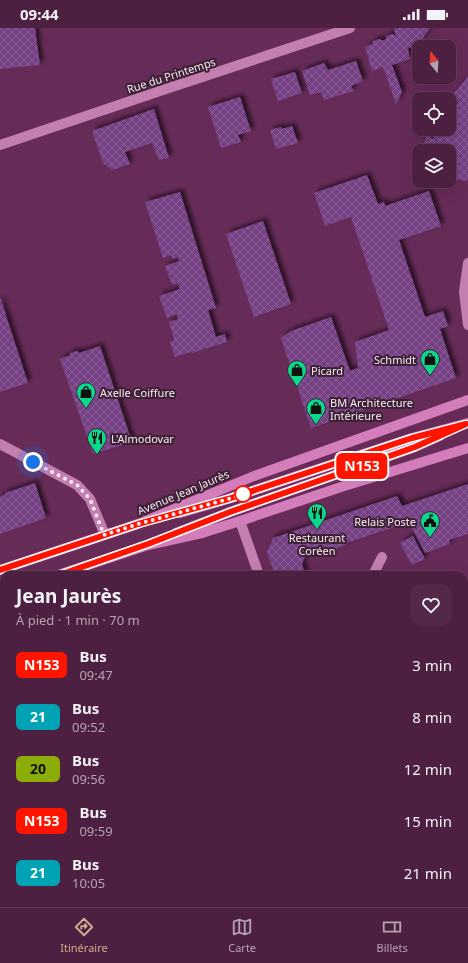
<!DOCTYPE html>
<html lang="fr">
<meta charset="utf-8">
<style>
:root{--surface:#4d2042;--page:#542849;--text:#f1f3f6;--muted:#b3a3b2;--line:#643e5b;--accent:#d6ab8b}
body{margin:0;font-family:"Noto Sans",sans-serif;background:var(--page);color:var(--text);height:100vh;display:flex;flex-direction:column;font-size:15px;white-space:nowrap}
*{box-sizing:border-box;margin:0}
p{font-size:13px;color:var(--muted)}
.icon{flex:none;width:22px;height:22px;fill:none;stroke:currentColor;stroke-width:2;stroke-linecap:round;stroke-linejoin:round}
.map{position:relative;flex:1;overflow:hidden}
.details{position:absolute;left:0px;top:543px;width:468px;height:336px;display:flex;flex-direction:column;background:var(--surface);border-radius:12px 12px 0 0;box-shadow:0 4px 16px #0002,0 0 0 1px var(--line)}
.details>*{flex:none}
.badge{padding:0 8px;border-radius:6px;font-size:14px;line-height:26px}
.needle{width:26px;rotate:342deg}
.tools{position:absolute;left:412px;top:12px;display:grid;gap:8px}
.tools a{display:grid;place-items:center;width:44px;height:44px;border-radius:8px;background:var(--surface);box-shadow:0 4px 16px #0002,0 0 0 1px var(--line);font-size:20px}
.you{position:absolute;width:20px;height:20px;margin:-10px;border:3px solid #fff;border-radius:50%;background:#1a73e8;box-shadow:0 0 0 6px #1a73e833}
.map>.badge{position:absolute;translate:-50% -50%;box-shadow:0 0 0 2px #fff}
.round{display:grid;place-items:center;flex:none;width:42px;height:42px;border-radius:12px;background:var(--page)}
.overview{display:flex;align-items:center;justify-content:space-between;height:68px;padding:0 16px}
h1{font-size:19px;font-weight:700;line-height:30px}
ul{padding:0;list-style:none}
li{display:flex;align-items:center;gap:12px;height:52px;padding:0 16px}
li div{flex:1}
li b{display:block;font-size:15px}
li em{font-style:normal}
li .badge{min-width:44px;font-weight:700;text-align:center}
.status{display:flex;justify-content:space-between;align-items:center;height:28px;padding:0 20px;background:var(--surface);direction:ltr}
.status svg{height:11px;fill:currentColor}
.menu{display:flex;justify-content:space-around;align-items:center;height:56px;border-top:1px solid var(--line);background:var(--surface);font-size:11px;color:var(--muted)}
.menu a{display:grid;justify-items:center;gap:2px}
.menu .on{color:var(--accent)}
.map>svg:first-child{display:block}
.building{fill:url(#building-cross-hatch);filter:url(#shadow)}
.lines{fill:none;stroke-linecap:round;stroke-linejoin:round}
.minor{stroke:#c37faf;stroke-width:10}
.primary{stroke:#d37dbb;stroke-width:10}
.line-casing{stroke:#fff;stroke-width:9}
.line{stroke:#ff1400;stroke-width:6}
.walk{stroke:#fbebf5;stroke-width:4;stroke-dasharray:0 7.2}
.stop-dot{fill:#fff;stroke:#ff1400;stroke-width:2}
.labels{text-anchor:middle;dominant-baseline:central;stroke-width:4;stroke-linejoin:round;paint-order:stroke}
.street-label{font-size:11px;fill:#fbebf5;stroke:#3c2034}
.poi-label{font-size:11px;fill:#fbebf5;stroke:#3c2034;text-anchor:start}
</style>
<div class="status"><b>09:44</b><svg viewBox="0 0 49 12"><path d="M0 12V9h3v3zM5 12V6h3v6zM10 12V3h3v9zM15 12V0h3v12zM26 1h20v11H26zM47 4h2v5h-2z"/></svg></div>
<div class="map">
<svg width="468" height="879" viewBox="0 0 468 879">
<defs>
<pattern id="building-cross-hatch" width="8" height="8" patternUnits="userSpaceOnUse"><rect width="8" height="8" fill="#754184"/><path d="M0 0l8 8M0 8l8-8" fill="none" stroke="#8a5d96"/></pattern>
<filter id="shadow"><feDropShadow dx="3.5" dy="-3.5" stdDeviation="2" flood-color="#0009"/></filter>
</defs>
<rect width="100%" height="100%" fill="#672b58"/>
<!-- building -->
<path class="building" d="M 0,0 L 35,0 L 40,37 L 0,41 Z
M 394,0 L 430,0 L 417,18 L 408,20 L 410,31 L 392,37 L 402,64 L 396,76 L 383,39 L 372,43 L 365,19 L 372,16 L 373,13 L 379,11 L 381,12 L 384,12 L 386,11 L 386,8 L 393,6 L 396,8 Z
M 356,33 L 363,53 L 351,58 L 354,63 L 324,72 L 321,64 L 310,67 L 302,43 L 324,35 L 328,42 Z
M 295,44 L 302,65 L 278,73 L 271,51 Z
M 468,48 L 468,151 L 467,153 L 449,150 L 449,123 L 421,123 L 427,108 L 433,111 L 440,101 L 449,101 L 449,87 L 459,74 L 452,68 Z
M 240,69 L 251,103 L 238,107 L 241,114 L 221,120 L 208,79 Z
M 154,81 L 169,130 L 159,132 L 152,115 L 125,124 L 130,136 L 112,142 L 103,135 L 92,103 Z
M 292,98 L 298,115 L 276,121 L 270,102 L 281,99 L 282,101 Z
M 419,128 L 419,144 L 413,143 Z
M 367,147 L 378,176 L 384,174 L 385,178 L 429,163 L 441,198 L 399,212 L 425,289 L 443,283 L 448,298 L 440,301 L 456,350 L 311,400 L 281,310 L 291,303 L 331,289 L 350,343 L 358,340 L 355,314 L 389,302 L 351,189 L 325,198 L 314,165 Z
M 180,164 L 216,280 L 208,282 L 216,309 L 225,306 L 227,314 L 192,325 L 191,324 L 175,329 L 170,314 L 174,312 L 169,294 L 178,291 L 177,286 L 167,290 L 159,268 L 180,261 L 178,255 L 172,257 L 165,238 L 179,233 L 178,229 L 173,231 L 171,227 L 163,230 L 145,174 Z
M 263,193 L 291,276 L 254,289 L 226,206 Z
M 0,269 L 28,355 L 0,364 Z
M 100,318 L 132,414 L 93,426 L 60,331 L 70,327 L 70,325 L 78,323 L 79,325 Z
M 35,455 L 46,490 L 0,506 L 0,469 L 5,467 L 5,465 Z
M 468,456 L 468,506 L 449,512 L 450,516 L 425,525 L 409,494 L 346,515 L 346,517 L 325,524 L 324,522 L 305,529 L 302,536 L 306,547 L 275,547 L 267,524 L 273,510 L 397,468 L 402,478 Z
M 413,508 L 425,531 L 412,537 L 400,515 Z
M 464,639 L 468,644 L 468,682 L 464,681 Z
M 464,813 L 468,814 L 468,848 L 464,849 Z
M 41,875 L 81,875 L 82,879 L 42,879 Z
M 207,875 L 218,875 L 218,876 L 223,875 L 345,875 L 346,879 L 208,879 Z
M 422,875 L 438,875 L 440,879 L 415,879 Z"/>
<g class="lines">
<!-- minor -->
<path class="minor" d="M 0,117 L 163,62 L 350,0
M 468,235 L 464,264 L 468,297
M 0,416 L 77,457 L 90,471 L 105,507
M 240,493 L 259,547
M 373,547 L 382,529
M 464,695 L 468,696
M 464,783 L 468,783
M 369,875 L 371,879"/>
<!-- primary -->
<path class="primary" d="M 180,485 L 228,471 L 412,410 L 468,395
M 176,505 L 230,484 L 415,419 L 440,408
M 0,542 L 138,496 L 254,448 L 468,372
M 58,547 L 148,517 L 202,505 L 240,493 L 341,459 L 468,420
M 0,567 L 4,566"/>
</g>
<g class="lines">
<defs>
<path id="line" d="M 0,542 L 138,496 L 228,471 L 412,410 L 466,396 L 415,419 L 230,484 L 148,516 L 59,547"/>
</defs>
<!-- line casing -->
<use href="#line" class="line-casing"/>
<!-- line -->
<use href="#line" class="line"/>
<!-- walk -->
<path class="walk" d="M 33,434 L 77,457 L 90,471 L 104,507 L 138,496 L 228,471 L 243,466"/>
</g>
<!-- icons -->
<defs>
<symbol id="shop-pin" viewBox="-11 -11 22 30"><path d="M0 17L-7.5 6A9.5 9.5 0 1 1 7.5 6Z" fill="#0ad98b" stroke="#3c2034"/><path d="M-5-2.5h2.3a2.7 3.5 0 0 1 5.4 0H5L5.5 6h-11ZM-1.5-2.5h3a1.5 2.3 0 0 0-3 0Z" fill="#111"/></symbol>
<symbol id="restaurant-pin" viewBox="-11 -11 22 30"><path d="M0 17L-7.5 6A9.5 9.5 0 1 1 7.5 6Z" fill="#0ad98b" stroke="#3c2034"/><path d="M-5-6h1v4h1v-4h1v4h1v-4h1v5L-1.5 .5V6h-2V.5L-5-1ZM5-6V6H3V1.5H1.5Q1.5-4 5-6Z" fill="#111"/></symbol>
<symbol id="civic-pin" viewBox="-11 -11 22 30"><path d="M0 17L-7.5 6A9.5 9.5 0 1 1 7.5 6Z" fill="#0ad98b" stroke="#3c2034"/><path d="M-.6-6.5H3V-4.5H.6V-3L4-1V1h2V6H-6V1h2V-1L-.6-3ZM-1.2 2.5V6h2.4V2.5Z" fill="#111"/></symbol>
</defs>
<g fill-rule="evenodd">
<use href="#shop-pin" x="419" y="320" width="22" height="30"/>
<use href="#shop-pin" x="286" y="331" width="22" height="30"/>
<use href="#shop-pin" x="75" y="353" width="22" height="30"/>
<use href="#shop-pin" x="305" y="369" width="22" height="30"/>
<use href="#restaurant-pin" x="86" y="399" width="22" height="30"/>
<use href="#restaurant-pin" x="306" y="474" width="22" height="30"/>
<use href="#civic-pin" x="419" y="482" width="22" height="30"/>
</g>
<!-- markers -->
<circle class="stop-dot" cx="243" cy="466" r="8"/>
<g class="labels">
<!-- street labels -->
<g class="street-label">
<text transform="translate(171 47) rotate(-18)">Rue du Printemps</text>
<text transform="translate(183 464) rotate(-23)">Avenue Jean Jaurès</text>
</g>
<!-- poi labels -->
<g class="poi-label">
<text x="416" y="331" text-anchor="end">Schmidt</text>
<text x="311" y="342">Picard</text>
<text x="100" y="364">Axelle Coiffure</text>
<text x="330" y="374">BM Architecture<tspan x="330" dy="13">Intérieure</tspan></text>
<text x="111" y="410">L'Almodovar</text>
<text x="416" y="493" text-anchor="end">Relais Poste</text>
<text x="317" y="509" text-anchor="middle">Restaurant<tspan x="317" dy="13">Coréen</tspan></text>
</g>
</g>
</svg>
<div class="tools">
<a><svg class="needle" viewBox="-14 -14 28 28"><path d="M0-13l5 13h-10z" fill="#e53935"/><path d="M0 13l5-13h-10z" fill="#b3a3b2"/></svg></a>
<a><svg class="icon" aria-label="locate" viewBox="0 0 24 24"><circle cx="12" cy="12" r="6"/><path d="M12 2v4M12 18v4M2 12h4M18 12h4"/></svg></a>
<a><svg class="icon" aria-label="layers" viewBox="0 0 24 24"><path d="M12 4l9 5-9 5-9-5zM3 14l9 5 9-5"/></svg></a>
</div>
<div class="you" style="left:33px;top:434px"></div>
<b class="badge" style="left:362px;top:438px;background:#ff1400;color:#fff">N153</b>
<section class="details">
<div class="overview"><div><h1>Jean Jaurès</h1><p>À pied · 1 min · 70 m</p></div><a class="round"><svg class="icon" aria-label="heart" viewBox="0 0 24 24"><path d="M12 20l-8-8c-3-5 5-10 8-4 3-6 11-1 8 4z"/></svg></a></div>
<ul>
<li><span class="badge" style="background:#ff1400;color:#fff">N153</span><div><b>Bus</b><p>09:47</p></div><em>3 min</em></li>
<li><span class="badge" style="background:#00a3b4;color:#fff">21</span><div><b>Bus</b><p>09:52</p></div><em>8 min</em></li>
<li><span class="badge" style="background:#8cad08;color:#111">20</span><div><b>Bus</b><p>09:56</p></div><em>12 min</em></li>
<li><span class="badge" style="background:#ff1400;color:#fff">N153</span><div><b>Bus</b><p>09:59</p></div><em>15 min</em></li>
<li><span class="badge" style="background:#00a3b4;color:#fff">21</span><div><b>Bus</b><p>10:05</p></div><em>21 min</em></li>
</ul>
</section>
</div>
<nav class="menu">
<a class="on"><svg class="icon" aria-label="directions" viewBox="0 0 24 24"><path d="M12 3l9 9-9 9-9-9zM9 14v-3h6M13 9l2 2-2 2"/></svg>Itinéraire</a>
<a><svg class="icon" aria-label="map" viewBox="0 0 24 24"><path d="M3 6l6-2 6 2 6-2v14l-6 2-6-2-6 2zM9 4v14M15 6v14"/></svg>Carte</a>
<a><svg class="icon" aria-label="tickets" viewBox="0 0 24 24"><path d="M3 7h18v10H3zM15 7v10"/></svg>Billets</a>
</nav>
